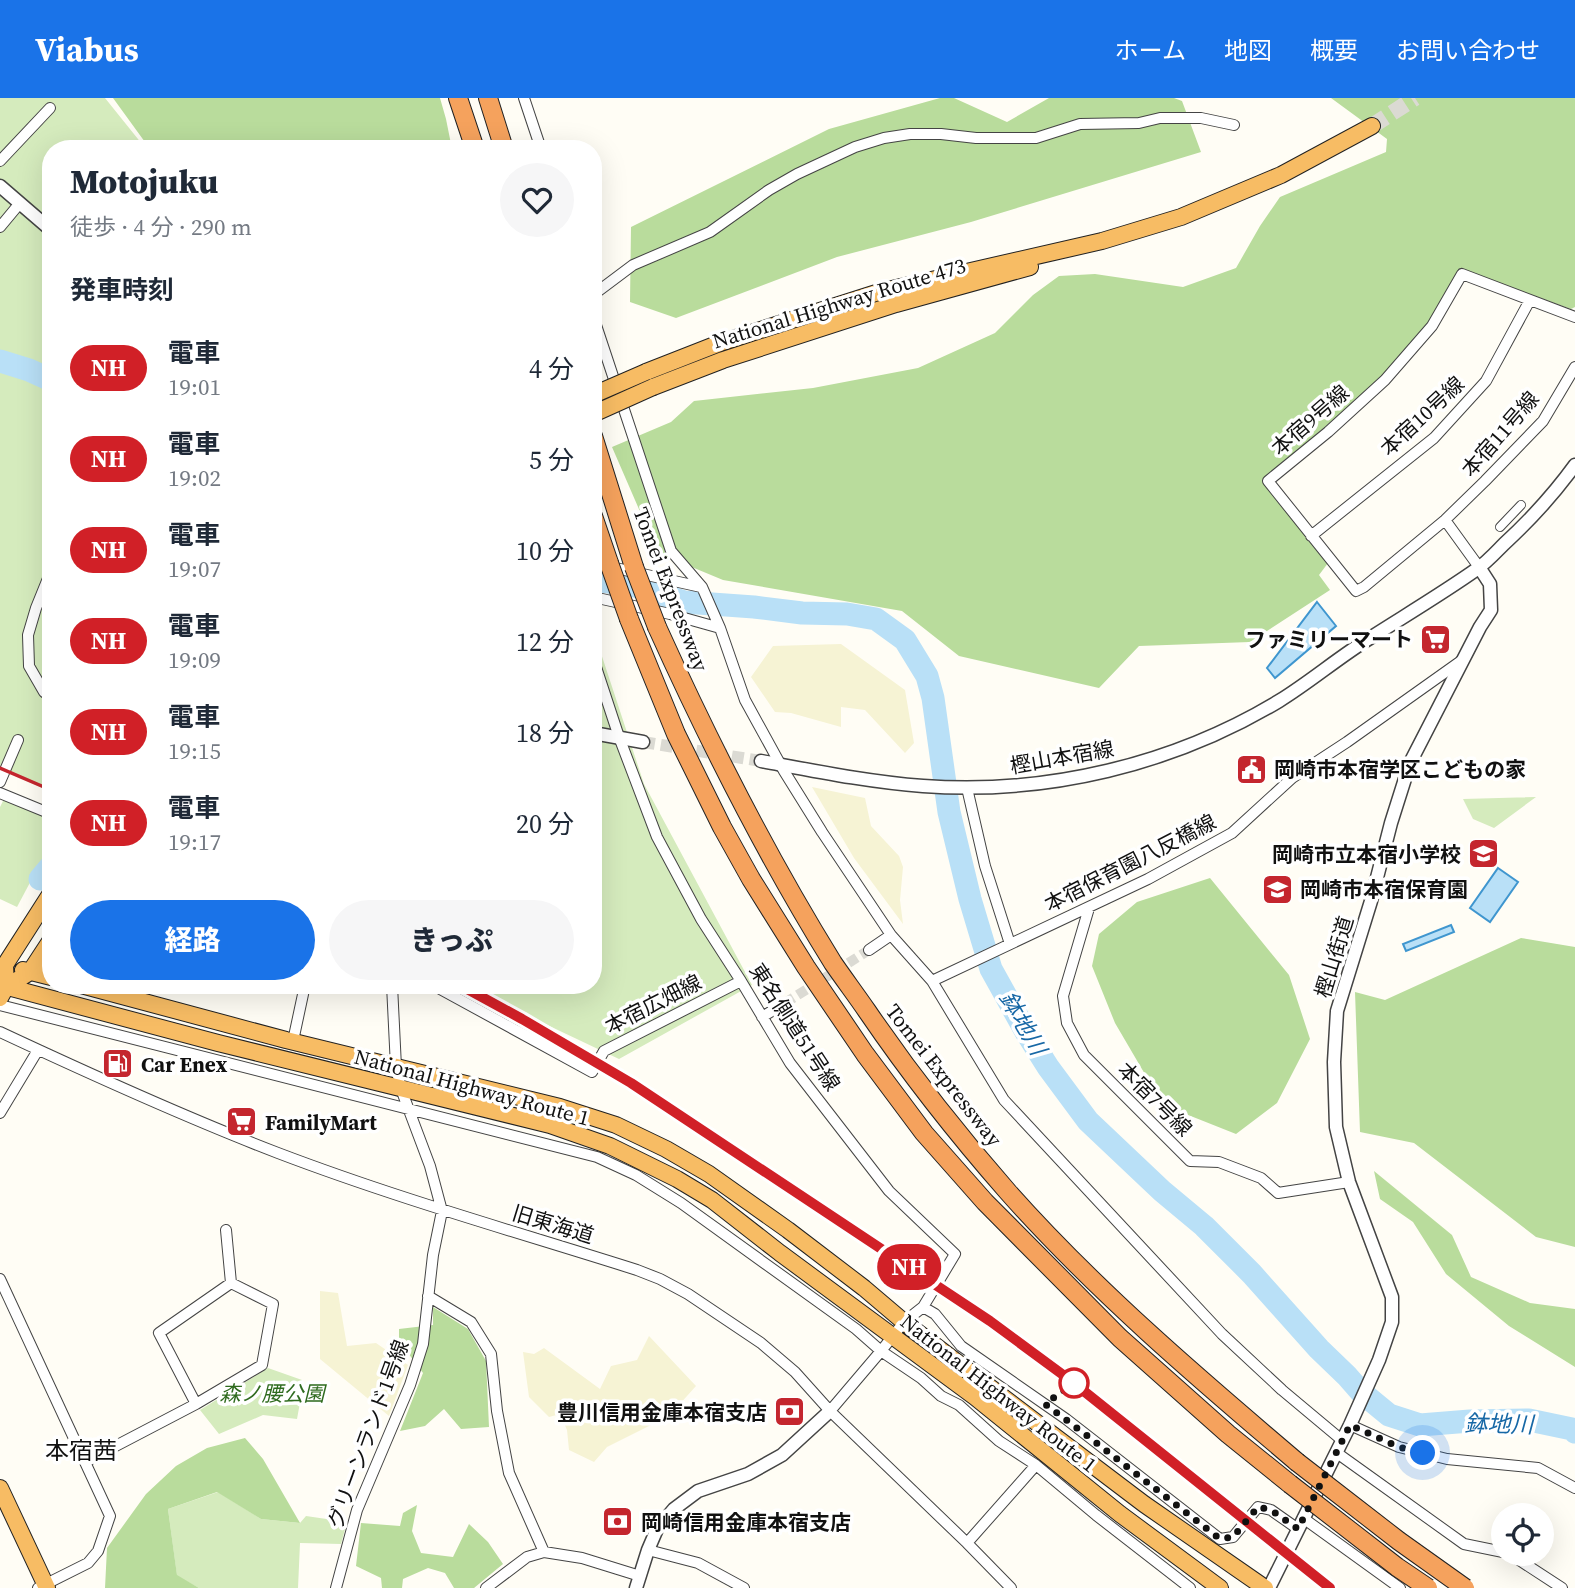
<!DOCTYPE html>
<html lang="ja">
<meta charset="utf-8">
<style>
:root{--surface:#fff;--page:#f6f6f7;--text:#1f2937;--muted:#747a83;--accent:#1a73e8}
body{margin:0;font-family:"Source Serif 4","Noto Sans JP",serif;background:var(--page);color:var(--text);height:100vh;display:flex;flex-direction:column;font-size:26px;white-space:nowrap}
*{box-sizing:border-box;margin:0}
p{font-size:23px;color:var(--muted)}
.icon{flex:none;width:38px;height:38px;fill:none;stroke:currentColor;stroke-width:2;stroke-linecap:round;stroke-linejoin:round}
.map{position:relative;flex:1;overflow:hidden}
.panel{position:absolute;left:42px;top:42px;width:560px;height:854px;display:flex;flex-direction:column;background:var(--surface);border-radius:28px;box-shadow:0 7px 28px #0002}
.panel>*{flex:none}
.badge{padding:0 14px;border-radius:23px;font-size:24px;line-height:46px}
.tools{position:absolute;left:1491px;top:1405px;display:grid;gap:14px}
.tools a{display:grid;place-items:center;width:63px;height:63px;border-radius:50%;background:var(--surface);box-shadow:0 7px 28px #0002;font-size:35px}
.you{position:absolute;width:35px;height:35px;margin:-18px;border:5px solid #fff;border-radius:50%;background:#1a73e8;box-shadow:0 0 0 10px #1a73e833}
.map>.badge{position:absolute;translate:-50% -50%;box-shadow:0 0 0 4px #fff}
h2{padding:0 28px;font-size:26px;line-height:63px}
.round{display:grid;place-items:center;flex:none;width:74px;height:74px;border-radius:37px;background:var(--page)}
.summary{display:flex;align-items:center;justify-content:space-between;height:119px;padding:0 28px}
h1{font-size:33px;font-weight:800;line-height:52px}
.cta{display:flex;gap:14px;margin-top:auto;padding:14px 28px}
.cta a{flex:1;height:80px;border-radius:42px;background:var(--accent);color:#fff;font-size:28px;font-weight:800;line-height:80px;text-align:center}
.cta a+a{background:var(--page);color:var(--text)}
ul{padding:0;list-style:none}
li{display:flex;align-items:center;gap:21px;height:91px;padding:0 28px}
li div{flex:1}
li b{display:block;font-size:26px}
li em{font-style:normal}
li .badge{min-width:77px;font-weight:700;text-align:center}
header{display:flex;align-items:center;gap:42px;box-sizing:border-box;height:98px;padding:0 35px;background:var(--accent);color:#fff}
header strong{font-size:33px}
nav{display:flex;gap:38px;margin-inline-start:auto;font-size:24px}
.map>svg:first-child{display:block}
.farmland{fill:#f6f3d4}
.green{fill:#d5ebbd}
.forest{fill:#b9dc9c}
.water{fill:#b9e0f7;stroke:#3f96cf;stroke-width:2}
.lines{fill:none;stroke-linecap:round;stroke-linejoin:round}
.river{stroke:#b9e0f7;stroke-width:23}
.minor-tunnel{stroke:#dbdad3;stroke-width:10;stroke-dasharray:10 5;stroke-linecap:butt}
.tertiary-tunnel{stroke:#dbdad3;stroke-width:12;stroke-dasharray:12 6;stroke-linecap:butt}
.trunk-tunnel{stroke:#dbdad3;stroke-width:16;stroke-dasharray:16 8;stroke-linecap:butt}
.pedestrian-casing{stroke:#444;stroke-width:10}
.minor-casing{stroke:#444;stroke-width:12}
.tertiary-casing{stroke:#444;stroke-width:15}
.trunk-casing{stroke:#222;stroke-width:18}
.motorway-casing{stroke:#222;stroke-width:20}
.pedestrian{stroke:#fff;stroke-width:8}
.minor{stroke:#fff;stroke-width:10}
.tertiary{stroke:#fff;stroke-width:12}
.trunk{stroke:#f7bc64;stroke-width:16}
.motorway{stroke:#f5a25d;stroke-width:18}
.rail{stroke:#c4262e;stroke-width:3.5}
.trunk-bridge-casing{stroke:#222;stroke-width:18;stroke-linecap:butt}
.motorway-bridge-casing{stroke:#222;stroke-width:20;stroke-linecap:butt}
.trunk-bridge{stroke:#f7bc64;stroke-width:16}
.motorway-bridge{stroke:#f5a25d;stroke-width:18}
.line-casing{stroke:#fff;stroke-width:16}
.line{stroke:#d12027;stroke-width:10}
.walk{stroke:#111;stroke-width:7;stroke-dasharray:0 12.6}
.stop-dot{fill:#fff;stroke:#d12027;stroke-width:3.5}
.labels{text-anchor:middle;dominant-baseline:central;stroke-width:7;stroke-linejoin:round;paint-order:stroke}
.street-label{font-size:21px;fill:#111;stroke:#fff}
.poi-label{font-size:21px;font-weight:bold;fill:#111;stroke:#fff;text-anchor:start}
.park-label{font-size:21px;font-style:italic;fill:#2f6b1f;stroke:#fff}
.water-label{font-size:23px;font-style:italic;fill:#1768a6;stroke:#fff}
.quarter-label{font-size:24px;fill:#111;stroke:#fff}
</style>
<header>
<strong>Viabus</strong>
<nav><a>ホーム</a><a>地図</a><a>概要</a><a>お問い合わせ</a></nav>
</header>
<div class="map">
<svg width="1575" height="1490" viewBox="0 0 1575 1490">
<rect width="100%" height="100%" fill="#fffdf5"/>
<!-- farmland -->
<path class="farmland" d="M 841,546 L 905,592 L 914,645 L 905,655 L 865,612 L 841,609 L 841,629 L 791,615 L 775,614 L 751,579 L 773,548 Z
M 812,689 L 865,700 L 871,728 L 899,758 L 903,769 L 900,802 L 903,826 L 854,760 Z
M 320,1193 L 338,1195 L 347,1248 L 376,1245 L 408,1267 L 389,1318 L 320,1261 Z
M 649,1238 L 696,1288 L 669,1318 L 607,1349 L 594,1364 L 569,1352 L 567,1332 L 560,1316 L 549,1319 L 529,1299 L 523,1254 L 534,1256 L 544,1250 L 600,1291 L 611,1268 L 637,1262 Z"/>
<!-- green -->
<path class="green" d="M 0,0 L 105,0 L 146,51 L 51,51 L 51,694 L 0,670 Z
M 593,531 L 644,686 L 752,887 L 619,961 L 463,887 L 593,887 Z
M 5,699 L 51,720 L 51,745 L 17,809 L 0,801 L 0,709 Z
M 1536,699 L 1494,730 L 1473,721 L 1463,701 Z
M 268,1270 L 302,1282 L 297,1296 L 301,1299 L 297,1321 L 263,1317 L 219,1336 L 200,1312 Z
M 218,1394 L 261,1421 L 300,1425 L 306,1418 L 347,1424 L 341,1446 L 300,1445 L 298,1490 L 199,1490 L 177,1478 L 168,1411 Z"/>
<!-- forest -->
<path class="forest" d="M 113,0 L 440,0 L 446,21 L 452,51 L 150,51 Z
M 940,0 L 954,0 L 1007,24 L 1049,0 L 1174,0 L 1182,3 L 1201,54 L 971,124 L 837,159 L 676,220 L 630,204 L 631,129 L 829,31 Z
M 1331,0 L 1575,0 L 1575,209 L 1571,211 L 1461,172 L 1429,224 L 1382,278 L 1325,329 L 1263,381 L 1328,465 L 1319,477 L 1330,492 L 1250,544 L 1139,548 L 1099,590 L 959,558 L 902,513 L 723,482 L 658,455 L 612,349 L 671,324 L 694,303 L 813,290 L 918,270 L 995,235 L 1033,197 L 1059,178 L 1095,176 L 1183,189 L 1236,170 L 1260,128 L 1280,99 L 1386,54 L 1387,41 Z
M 1210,780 L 1289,877 L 1310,941 L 1277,1005 L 1236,1036 L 1163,1007 L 1115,925 L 1092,868 L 1099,836 L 1137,804 Z
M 1521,840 L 1575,849 L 1575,1149 L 1536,1139 L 1414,1045 L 1360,1034 L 1355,894 L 1385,902 Z
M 1374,1073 L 1452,1137 L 1471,1179 L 1530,1205 L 1575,1211 L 1575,1269 L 1509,1228 L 1446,1176 L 1413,1124 L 1380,1101 Z
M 433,1209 L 468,1231 L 486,1263 L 489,1329 L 461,1331 L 444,1311 L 425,1328 L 400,1333 L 423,1275 L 399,1243 L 399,1231 L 433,1227 Z
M 245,1340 L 263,1361 L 300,1425 L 261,1421 L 217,1394 L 168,1411 L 177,1477 L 199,1490 L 105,1490 L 107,1450 L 146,1396 L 176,1368 L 207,1350 Z
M 417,1407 L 412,1433 L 421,1455 L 453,1459 L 469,1426 L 488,1444 L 503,1466 L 474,1490 L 454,1490 L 445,1475 L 428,1470 L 403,1481 L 402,1490 L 382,1490 L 381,1480 L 356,1468 L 361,1425 L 400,1428 L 403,1415 Z"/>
<!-- water -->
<path class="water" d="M 1317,504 L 1336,528 L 1275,580 L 1267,570 Z
M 1498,770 L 1518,784 L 1490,824 L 1470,810 Z
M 1451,827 L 1454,834 L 1406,853 L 1403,846 Z"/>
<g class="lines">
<!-- river -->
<path class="river" d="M 0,263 L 29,272 L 51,282
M 593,482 L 632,487 L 684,504 L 754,509 L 802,515 L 847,516 L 876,521 L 905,542 L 927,578 L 933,600 L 949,714 L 970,801 L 991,871 L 1026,934 L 1048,969 L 1088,1023 L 1162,1093 L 1204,1128 L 1252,1176 L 1319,1251 L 1347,1278 L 1361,1294 L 1389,1317 L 1420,1327 L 1470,1323 L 1529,1322 L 1572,1331 L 1575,1334
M 40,781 L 51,768"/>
<!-- minor-tunnel -->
<path class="minor-tunnel" d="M 785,905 L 869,852"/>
<!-- tertiary-tunnel -->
<path class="tertiary-tunnel" d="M 643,644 L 761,663"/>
<!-- trunk-tunnel -->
<path class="trunk-tunnel" d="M 1372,28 L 1415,0"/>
<defs>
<path id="pedestrian" d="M 1500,429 L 1521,407"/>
<path id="minor" d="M 524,0 L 541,51
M 0,63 L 50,10
M 0,129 L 20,105
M 593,197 L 633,167 L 710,134 L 769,92 L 797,76 L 855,49 L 884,40 L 910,36 L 941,36 L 976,40 L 1036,40 L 1080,26 L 1139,25 L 1160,20 L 1201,20 L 1234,27
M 593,218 L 671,453 L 702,489 L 720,530 L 745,602 L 784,673 L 822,734 L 891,837 L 932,883 L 1004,1002 L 1222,1236 L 1282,1292 L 1343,1343
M 1575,219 L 1462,176 L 1432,228 L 1385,282 L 1328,334 L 1268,383 L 1356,493 L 1364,489 L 1445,422 L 1485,383 L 1543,323 L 1575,269
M 1445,422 L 1479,469
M 1311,438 L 1434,340 L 1486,283 L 1530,202
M 593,465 L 701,489
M 51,473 L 36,510 L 28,537 L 29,568 L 44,594 L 51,599
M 593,499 L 670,516 L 720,530
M 0,684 L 18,642
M 967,690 L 985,768 L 1010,846
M 0,695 L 51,716
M 1089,810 L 1063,898 L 1067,925 L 1084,957 L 1190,1063 L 1219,1064 L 1261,1080 L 1278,1095 L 1349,1084
M 869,852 L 891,837
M 932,883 L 1148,781 L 1232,735 L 1292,680 L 1347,644 L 1461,563
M 433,887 L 592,974 L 604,953 L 741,883
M 0,907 L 597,1059 L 636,1077 L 681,1105 L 856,1231 L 881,1253 L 904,1224 L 923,1209 L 955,1156 L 889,1093 L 790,965 L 741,883 L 701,821 L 657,739 L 619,639 L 593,560
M 762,919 L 785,905
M 0,934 C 92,977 184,1019 278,1055 C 396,1100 517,1134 637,1172 L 660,1181 L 688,1196 L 761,1245 L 795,1274 L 830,1313 L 967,1445 L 1011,1490
M 293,943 L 305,887
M 0,1015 L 38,952
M 226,1132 L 231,1185
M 0,1181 L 110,1418 L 98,1453 L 88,1465 L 38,1490
M 428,1198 L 471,1224 L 491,1256 L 497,1313 L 509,1375 L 544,1454
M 923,1209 L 935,1216 L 961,1248 L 1066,1321 L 1220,1441 L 1233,1439 L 1258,1409 L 1271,1412 L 1298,1431
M 830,1313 L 881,1253 L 921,1280 L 941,1298 L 959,1307 L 999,1343 L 1036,1367 L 1096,1417 L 1190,1490
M 1350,1327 L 1399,1349 L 1447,1361 L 1538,1370 L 1575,1390
M 1337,1355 L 1464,1446 L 1503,1454
M 85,1364 L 196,1306 L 262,1267 L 273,1206 L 231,1185 L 159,1235 L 196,1306
M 1303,1420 L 1400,1490
M 967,1445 L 1036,1367
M 648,1452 L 698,1465 L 744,1490
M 1510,1456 L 1562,1490
M 336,1490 L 357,1412 L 410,1287 L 423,1246 L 433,1157 L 442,1113 L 430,1068 L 401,991 L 396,969 L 392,887
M 486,1490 L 527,1459 L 544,1454 L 582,1460 L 640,1478"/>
<path id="tertiary" d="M 0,88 L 51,132
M 593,635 L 643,644
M 761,663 C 815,673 869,684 923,688 C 1046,697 1173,667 1279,603 C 1310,584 1339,559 1370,540 C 1406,517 1443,495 1477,471 C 1487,464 1496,454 1504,446 C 1530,422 1554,396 1575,367
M 636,1490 L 648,1452 L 657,1431 L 674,1411 L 698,1393 L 748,1376 L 782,1357 L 830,1313
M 1269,1490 L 1350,1327 L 1379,1262 L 1392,1224 L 1392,1199 L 1349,1084 L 1336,1029 L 1334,964 L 1337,913 L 1371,803 L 1391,725 L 1410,665 L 1480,529 L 1491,512 L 1490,486 L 1479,469"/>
<path id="trunk" d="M 646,274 L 720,245 L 879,194 L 1102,143 L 1181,119 L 1281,77 L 1372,28
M 653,289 L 723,262 L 896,206 L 1030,169
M 23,872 L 51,879
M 0,887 L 218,945 L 550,1027 L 610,1048 L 677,1081 L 712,1102 L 780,1155 L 975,1299 L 1120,1416 L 1220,1490
M 81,887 L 286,942 L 560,1009 L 616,1027 L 666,1051 L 709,1076 L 788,1132 L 864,1190 L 904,1224 L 1144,1406 L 1265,1490
M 6,889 L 5,867 L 51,795
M 0,900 L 6,889 L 30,874 L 51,842
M 0,1390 L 47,1490"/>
<path id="motorway" d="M 458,0 L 475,51
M 488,0 L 504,51
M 593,338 L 634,469
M 593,418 L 609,465
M 629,521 L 676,636 L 722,729 L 751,781 L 806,869 L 865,956 L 924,1035 L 985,1104 L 1120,1240 L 1228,1336 L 1290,1386
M 657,529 C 709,644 766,757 833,865 C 844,881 856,897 867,913 C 910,976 958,1037 1008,1094 C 1095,1192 1198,1280 1297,1364"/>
</defs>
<!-- pedestrian casing -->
<use href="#pedestrian" class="pedestrian-casing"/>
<!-- minor casing -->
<use href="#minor" class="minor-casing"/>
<!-- tertiary casing -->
<use href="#tertiary" class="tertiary-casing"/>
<!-- trunk casing -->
<use href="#trunk" class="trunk-casing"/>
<!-- motorway casing -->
<use href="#motorway" class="motorway-casing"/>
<!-- pedestrian -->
<use href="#pedestrian" class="pedestrian"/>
<!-- minor -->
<use href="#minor" class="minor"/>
<!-- tertiary -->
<use href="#tertiary" class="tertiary"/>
<!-- trunk -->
<use href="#trunk" class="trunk"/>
<!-- motorway -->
<use href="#motorway" class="motorway"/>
<!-- rail -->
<path class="rail" d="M 0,670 L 51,692
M 460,887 L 521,921 L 631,985 L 990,1223 L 1070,1281 L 1330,1490"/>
<defs>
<path id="trunk-bridge" d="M 593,297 L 646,274
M 593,316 L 653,289"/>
<path id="motorway-bridge" d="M 609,465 L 629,521
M 634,469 L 657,529
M 1297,1364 L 1399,1443 L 1465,1490
M 1290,1386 L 1397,1469 L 1428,1490"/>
</defs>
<!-- trunk-bridge casing -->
<use href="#trunk-bridge" class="trunk-bridge-casing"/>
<!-- motorway-bridge casing -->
<use href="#motorway-bridge" class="motorway-bridge-casing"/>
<!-- trunk-bridge -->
<use href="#trunk-bridge" class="trunk-bridge"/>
<!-- motorway-bridge -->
<use href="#motorway-bridge" class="motorway-bridge"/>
</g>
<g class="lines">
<defs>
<path id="line" d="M 460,887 L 522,921 L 631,985 L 990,1223 L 1070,1282 L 1330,1490"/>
</defs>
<!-- line casing -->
<use href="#line" class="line-casing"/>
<!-- line -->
<use href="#line" class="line"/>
<!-- walk -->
<path class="walk" d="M 1074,1285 L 1045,1306 L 1085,1336 L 1220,1441 L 1233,1439 L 1258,1409 L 1271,1412 L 1298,1431 L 1350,1327 L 1399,1349 L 1423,1355"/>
</g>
<!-- icons -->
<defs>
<symbol id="supermarket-square" viewBox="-11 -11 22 22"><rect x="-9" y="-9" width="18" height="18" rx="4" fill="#c4262e" stroke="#fff"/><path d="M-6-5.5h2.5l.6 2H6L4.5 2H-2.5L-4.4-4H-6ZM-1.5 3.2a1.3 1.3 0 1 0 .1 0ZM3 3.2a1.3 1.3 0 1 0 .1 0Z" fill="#fff"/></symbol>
<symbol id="civic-square" viewBox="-11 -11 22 22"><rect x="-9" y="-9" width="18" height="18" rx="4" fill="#c4262e" stroke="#fff"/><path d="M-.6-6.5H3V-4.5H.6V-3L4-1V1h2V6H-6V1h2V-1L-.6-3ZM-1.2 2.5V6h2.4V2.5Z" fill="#fff"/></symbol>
<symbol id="school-square" viewBox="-11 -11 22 22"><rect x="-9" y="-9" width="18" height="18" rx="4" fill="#c4262e" stroke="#fff"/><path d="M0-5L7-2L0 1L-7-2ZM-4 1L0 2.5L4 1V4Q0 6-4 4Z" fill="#fff"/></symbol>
<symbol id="fuel-square" viewBox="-11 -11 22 22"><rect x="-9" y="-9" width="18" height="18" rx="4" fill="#c4262e" stroke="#fff"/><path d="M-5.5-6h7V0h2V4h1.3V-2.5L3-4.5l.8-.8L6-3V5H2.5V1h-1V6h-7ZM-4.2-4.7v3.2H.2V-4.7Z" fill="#fff"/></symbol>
<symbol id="bank-square" viewBox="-11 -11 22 22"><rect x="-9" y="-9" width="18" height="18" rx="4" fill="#c4262e" stroke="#fff"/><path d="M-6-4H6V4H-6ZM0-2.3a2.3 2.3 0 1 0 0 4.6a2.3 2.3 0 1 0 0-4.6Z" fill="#fff"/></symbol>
</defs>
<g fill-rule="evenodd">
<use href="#supermarket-square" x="1418" y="524" width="35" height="35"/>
<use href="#civic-square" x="1234" y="654" width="35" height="35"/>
<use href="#school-square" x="1466" y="738" width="35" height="35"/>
<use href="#school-square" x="1260" y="774" width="35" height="35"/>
<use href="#fuel-square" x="100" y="948" width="35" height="35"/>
<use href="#supermarket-square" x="224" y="1006" width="35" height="35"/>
<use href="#bank-square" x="772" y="1296" width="35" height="35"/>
<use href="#bank-square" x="600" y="1406" width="35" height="35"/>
</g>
<!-- markers -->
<circle class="stop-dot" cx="1074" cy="1285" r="14"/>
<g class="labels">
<!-- street labels -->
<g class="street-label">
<text transform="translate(839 205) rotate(-17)">National Highway Route 473</text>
<text transform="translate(1422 318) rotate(-43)">本宿10号線</text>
<text transform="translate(1310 322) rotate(-41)">本宿9号線</text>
<text transform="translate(1500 336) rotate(-49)">本宿11号線</text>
<text transform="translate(671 491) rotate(69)">Tomei Expressway</text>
<text transform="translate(1062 659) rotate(-10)">樫山本宿線</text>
<text transform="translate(1130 765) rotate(-27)">本宿保育園八反橋線</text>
<text transform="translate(1334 859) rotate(-73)">樫山街道</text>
<text transform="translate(653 906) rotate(-27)">本宿広畑線</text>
<text transform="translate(795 929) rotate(57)">東名側道51号線</text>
<text transform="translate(944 977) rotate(52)">Tomei Expressway</text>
<text transform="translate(472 989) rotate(15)">National Highway Route 1</text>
<text transform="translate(1155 1001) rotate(45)">本宿7号線</text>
<text transform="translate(553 1126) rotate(17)">旧東海道</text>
<text transform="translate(999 1295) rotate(38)">National Highway Route 1</text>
<text transform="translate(368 1336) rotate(-70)">グリーンランド1号線</text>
</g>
<!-- poi labels -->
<g class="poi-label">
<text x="1413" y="541" text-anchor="end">ファミリーマート</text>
<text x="1274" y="671">岡崎市本宿学区こどもの家</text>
<text x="1461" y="756" text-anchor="end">岡崎市立本宿小学校</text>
<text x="1300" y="791">岡崎市本宿保育園</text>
<text x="141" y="966">Car Enex</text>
<text x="265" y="1024">FamilyMart</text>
<text x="767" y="1314" text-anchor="end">豊川信用金庫本宿支店</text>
<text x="641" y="1424">岡崎信用金庫本宿支店</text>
</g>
<!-- park labels -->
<g class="park-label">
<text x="272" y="1295">森ノ腰公園</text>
</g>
<!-- water labels -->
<g class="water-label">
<text transform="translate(1023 925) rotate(60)">鉢地川</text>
<text transform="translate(1499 1326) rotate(1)">鉢地川</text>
</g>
<!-- quarter labels -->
<g class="quarter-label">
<text x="81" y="1352">本宿茜</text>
</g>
</g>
</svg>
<div class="tools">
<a><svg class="icon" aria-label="locate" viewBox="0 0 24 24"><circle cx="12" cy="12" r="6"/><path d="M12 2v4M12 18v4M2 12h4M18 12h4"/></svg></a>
</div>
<div class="you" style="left:1423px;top:1355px"></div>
<b class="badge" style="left:909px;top:1169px;background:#d12027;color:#fff">NH</b>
<section class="panel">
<div class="summary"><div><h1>Motojuku</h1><p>徒歩 · 4 分 · 290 m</p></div><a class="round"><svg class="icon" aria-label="heart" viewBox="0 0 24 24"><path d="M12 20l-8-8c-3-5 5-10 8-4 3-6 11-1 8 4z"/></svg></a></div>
<h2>発車時刻</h2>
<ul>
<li><span class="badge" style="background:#d12027;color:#fff">NH</span><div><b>電車</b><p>19:01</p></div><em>4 分</em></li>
<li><span class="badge" style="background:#d12027;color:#fff">NH</span><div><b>電車</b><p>19:02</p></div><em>5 分</em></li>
<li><span class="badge" style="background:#d12027;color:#fff">NH</span><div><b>電車</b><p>19:07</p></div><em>10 分</em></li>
<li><span class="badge" style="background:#d12027;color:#fff">NH</span><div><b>電車</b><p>19:09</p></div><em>12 分</em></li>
<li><span class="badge" style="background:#d12027;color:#fff">NH</span><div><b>電車</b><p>19:15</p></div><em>18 分</em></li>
<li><span class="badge" style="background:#d12027;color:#fff">NH</span><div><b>電車</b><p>19:17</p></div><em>20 分</em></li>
</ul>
<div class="cta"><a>経路</a><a>きっぷ</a></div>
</section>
</div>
